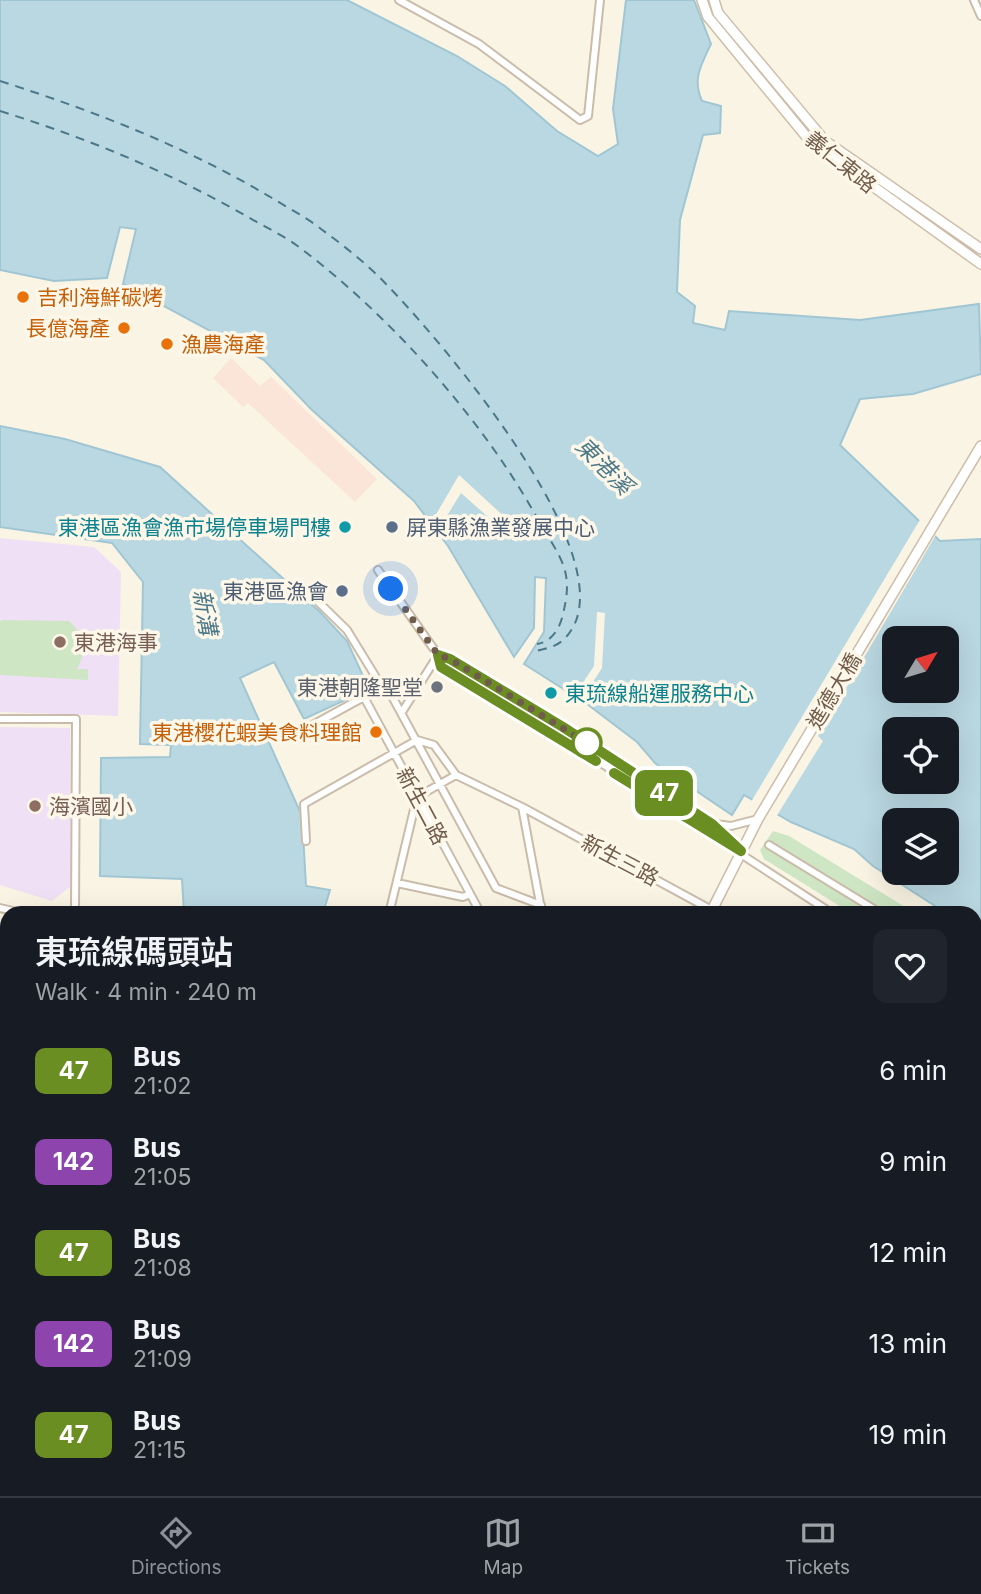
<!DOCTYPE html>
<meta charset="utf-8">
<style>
:root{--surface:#171b24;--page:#20242c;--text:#f1f3f6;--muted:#9ea1a6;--line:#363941;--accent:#8c9099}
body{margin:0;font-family:Inter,"Noto Sans TC",sans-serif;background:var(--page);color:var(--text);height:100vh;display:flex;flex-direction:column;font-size:26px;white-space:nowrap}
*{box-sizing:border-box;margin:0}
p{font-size:23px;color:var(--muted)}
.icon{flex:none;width:38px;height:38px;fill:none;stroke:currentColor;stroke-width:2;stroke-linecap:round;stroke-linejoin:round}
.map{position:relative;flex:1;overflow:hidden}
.sheet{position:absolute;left:0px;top:906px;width:982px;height:590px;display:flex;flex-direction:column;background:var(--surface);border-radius:21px 21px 0 0;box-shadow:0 7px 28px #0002}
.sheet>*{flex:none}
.badge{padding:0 14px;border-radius:10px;font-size:24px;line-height:46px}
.needle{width:46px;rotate:52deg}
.controls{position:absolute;left:882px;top:626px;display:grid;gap:14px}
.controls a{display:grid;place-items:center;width:77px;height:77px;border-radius:14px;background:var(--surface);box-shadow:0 7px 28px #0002;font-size:35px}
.you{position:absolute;width:35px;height:35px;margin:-18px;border:5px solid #fff;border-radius:50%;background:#1a73e8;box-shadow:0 0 0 10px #1a73e833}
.map>.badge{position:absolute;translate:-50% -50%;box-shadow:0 0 0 4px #fff}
.round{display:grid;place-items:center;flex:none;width:74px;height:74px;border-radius:14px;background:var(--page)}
.summary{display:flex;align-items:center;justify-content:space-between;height:119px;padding:0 35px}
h1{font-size:33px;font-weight:600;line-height:52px}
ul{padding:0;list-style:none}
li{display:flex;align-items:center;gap:21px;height:91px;padding:0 35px}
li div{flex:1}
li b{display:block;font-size:26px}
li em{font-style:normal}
li .badge{min-width:77px;font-weight:700;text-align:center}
.tabs{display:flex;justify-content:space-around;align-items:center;height:98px;border-top:2px solid var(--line);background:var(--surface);font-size:19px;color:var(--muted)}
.tabs a{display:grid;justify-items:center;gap:4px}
.tabs .on{color:var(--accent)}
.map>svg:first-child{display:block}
.commercial{fill:#fae5d8}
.education{fill:#f0e0f6}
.green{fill:#cee6c3}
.water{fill:#bad8e2;stroke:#a1c6d3;stroke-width:2;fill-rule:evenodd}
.pier{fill:#faf4e4}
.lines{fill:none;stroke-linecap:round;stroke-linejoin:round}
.stream{stroke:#a1c6d3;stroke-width:2}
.ferry{stroke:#4b7889;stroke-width:2;stroke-dasharray:9 7;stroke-linecap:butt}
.street-casing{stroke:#cabcab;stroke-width:10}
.secondary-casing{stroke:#cdbda9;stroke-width:12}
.street{stroke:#fff;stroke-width:6}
.secondary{stroke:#fff;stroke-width:9}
.line-casing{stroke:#fff;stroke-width:16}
.line{stroke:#6b8e23;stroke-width:10}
.walk{stroke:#705c4b;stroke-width:7;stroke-dasharray:0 12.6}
.food-dot{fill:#e8710a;stroke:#fdf7e9;stroke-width:2.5}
.culture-dot{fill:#0f9aa8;stroke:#fdf7e9;stroke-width:2.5}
.service-dot{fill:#5c6f8a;stroke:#fdf7e9;stroke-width:2.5}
.education-dot{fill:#8d6e63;stroke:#fdf7e9;stroke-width:2.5}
.worship-dot{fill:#6b7280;stroke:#fdf7e9;stroke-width:2.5}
.stop-dot{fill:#fff;stroke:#6b8e23;stroke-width:3.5}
.labels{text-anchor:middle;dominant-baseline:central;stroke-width:7;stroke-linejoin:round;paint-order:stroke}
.street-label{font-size:21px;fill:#705c4b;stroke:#fdf7e9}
.food-label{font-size:21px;fill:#c56008;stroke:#fdf7e9;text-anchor:start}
.culture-label{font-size:21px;fill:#0d838f;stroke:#fdf7e9;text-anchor:end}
.service-label{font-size:21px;fill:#4e5e75;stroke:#fdf7e9;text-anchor:start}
.education-label{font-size:21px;fill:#785e54;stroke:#fdf7e9;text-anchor:start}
.worship-label{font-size:21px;fill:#5b616d;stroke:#fdf7e9;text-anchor:end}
.water-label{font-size:23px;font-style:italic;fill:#4b7889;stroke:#fdf7e9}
</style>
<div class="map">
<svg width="981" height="1496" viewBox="0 0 981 1496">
<rect width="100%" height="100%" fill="#faf4e4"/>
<!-- commercial -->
<path class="commercial" d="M 231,358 L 260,386 L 271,377 L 377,479 L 355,502 L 248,403 L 243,407 L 213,378 Z"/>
<!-- education -->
<path class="education" d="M 0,538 L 94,547 L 121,572 L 118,716 L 0,712 Z
M 0,727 L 70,728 L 71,886 L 52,901 L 0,885 Z
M 472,1489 L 622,1489 L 629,1496 L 476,1496 Z"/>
<!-- green -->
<path class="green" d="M 3,620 L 69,621 C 85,635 88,650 77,669 L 88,669 L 88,680 L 0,675 L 0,621 Z
M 773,831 L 789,836 L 915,913 L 851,913 L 764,859 L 760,850 Z"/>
<!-- water -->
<path class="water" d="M 0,0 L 347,0 L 457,56 L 505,86 L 557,131 L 598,156 L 618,144 L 613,109 L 626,0 L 694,0 L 711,44 C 701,65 692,79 702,101 L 721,106 L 720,133 L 703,135 L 680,220 L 677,292 L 695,306 L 693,323 L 725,330 L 729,311 L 860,320 L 979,304 L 981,374 L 913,394 L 860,399 L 840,445 L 940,541 L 981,539 L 981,934 L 975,930 L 975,914 L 946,913 L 873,866 L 854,849 L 791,822 L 744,795 L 732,815 L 655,763 L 637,742 L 587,704 L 524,664 L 544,632 L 546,578 L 535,577 L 534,628 L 514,657 L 448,546 L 414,501 L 312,410 L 264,360 L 123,284 L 136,229 L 120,227 L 107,278 L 54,281 L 0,270 ZM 894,639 L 947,639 L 947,691 L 894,691 ZM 894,730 L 947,730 L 947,782 L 894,782 ZM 894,821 L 947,821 L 947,873 L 894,873 Z
M 0,426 L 65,439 L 160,467 L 320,612 L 347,641 L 369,689 L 304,719 L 274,662 L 240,678 L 302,816 L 306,886 L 330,890 L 323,913 L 184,913 L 182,879 L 100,876 L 101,758 L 170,757 L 171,745 L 140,744 L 143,582 L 112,543 L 0,527 Z
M 183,1489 L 228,1489 L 231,1496 L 185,1496 Z"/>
<!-- pier -->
<path class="pier" d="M 459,475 L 522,533 L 516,542 L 461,493 L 437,532 L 431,523 Z
M 921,518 L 937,533 L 818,736 L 823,741 L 776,817 L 751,802 Z
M 597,612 L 605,613 L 602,668 L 581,700 L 574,696 L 594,666 Z"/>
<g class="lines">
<!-- stream -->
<path class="stream" d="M 659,1489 L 666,1496"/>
<!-- ferry -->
<path class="ferry" d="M 0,81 C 94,111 187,147 272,198 C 288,208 306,217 321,229 C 343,245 367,264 386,284 C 437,336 641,572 562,641 C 554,648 542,649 532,652
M 0,111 C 87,138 169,172 248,217 C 265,227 283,235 299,247 C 392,317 486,423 541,525 C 549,538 559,553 564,567 C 569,584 567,597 563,614 C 560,628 552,642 537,644"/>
<defs>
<path id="street" d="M 399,0 L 479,44 L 580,120 L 588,116 L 600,0
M 974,0 L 981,16
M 378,570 L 438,655 L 441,667 L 561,737 L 833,914
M 301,585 L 347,630 L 382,687 L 387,687 L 496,888 L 541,905
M 438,655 L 450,659 L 566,728 L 712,824 L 736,846
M 364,697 L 481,914
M 402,712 L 438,655
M 0,719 L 76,719 L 75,914
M 309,727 L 382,687
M 522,807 L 542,914
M 715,824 L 731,826 L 758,819
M 306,841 L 304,804 L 417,740 L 434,745 L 456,775 L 522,807 L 719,914
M 769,845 L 882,914
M 397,883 L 463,897 L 470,894
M 0,908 L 26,914
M 389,914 L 417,797 L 456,775
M 975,970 L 981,974
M 975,1009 L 981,1012
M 0,1058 L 7,1059
M 975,1073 L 981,1072
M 975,1134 L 981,1133
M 975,1263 L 981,1262
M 975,1378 L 981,1404
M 0,1394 L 7,1380
M 0,1429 L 7,1433
M 90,1489 L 95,1496
M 173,1489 L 175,1496
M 244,1489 L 249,1496
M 399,1489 L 410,1496
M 447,1489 L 452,1496
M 638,1489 L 645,1496
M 678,1489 L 685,1496
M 723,1489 L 724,1496
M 870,1489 L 871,1496
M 931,1489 L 933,1496
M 266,1496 L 274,1489
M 389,1496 L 390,1489"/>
<path id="secondary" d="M 702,0 L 708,17 L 810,141 L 981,264
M 714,0 L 718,13 L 825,141 L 981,249
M 710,914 L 758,819 L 981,446
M 975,1217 L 981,1216
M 798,1489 L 799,1496"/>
</defs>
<!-- street casing -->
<use href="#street" class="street-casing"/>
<!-- secondary casing -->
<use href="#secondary" class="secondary-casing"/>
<!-- street -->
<use href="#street" class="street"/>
<!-- secondary -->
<use href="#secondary" class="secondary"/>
</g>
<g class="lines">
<defs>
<path id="line" d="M 596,761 L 441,667 L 438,655 L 450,659 L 563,727 L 712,824 L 741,851 L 614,773"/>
</defs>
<!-- line casing -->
<use href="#line" class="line-casing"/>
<!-- line -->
<use href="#line" class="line"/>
<!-- walk -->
<path class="walk" d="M 391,589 L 438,655 L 450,659 L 587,743"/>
</g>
<!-- markers -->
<g class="food-dot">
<circle cx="23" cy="297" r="7"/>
<circle cx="124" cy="328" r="7"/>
<circle cx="167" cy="344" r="7"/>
<circle cx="376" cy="732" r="7"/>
</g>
<g class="culture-dot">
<circle cx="345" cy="527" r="7"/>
<circle cx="551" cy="693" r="7"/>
</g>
<g class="service-dot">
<circle cx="392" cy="527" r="7"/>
<circle cx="342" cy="591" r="7"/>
</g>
<g class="education-dot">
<circle cx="60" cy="642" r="7"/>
<circle cx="35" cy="806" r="7"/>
</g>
<circle class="worship-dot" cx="437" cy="687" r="7"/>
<circle class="stop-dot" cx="587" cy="743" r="14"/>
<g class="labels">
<!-- street labels -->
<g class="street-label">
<text transform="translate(841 162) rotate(39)">義仁東路</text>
<text transform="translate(834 691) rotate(-59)">進德大橋</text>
<text transform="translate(422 806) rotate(62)">新生二路</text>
<text transform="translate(620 860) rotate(28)">新生三路</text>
</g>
<!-- food labels -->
<g class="food-label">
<text x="37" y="297">吉利海鮮碳烤</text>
<text x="110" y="328" text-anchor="end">長億海產</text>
<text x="181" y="344">漁農海產</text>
<text x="362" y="732" text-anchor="end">東港櫻花蝦美食料理館</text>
</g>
<!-- culture labels -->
<g class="culture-label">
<text x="331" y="527">東港區漁會漁市場停車場門樓</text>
<text x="565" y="693" text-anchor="start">東琉線船運服務中心</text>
</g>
<!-- service labels -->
<g class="service-label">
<text x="406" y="527">屏東縣漁業發展中心</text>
<text x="328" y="591" text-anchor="end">東港區漁會</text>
</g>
<!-- education labels -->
<g class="education-label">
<text x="74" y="642">東港海事</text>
<text x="49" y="806">海濱國小</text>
</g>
<!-- worship labels -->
<g class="worship-label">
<text x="423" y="687">東港朝隆聖堂</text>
</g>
<!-- water labels -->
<g class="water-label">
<text transform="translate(604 466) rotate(45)">東港溪</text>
<text transform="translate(205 612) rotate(80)">新溝</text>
</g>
</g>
</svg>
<div class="controls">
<a><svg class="needle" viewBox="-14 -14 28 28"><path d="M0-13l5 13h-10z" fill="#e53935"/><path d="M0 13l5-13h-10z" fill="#9ea1a6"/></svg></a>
<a><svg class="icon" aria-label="locate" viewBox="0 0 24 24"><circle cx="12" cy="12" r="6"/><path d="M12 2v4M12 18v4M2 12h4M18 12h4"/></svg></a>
<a><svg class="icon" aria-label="layers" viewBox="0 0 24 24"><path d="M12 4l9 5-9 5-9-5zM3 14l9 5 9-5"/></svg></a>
</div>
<div class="you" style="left:391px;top:589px"></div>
<b class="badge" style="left:664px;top:793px;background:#6b8e23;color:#fff">47</b>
<section class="sheet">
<div class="summary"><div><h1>東琉線碼頭站</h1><p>Walk · 4 min · 240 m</p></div><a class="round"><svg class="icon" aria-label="heart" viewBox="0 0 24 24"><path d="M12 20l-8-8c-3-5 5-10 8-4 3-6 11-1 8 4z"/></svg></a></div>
<ul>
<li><span class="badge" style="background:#6b8e23;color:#fff">47</span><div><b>Bus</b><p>21:02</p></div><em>6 min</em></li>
<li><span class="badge" style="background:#8e44ad;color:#fff">142</span><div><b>Bus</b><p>21:05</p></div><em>9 min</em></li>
<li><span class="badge" style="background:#6b8e23;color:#fff">47</span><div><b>Bus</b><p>21:08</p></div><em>12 min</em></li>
<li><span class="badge" style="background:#8e44ad;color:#fff">142</span><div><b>Bus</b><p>21:09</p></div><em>13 min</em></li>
<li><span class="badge" style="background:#6b8e23;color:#fff">47</span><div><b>Bus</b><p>21:15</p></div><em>19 min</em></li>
</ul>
</section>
</div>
<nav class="tabs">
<a class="on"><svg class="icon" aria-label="directions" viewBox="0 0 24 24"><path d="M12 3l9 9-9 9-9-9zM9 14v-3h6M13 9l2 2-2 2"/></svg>Directions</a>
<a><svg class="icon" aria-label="map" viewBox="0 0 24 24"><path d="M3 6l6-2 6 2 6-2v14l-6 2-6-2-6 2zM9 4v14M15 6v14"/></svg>Map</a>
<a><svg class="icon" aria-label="tickets" viewBox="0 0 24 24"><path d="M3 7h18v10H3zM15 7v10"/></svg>Tickets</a>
</nav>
